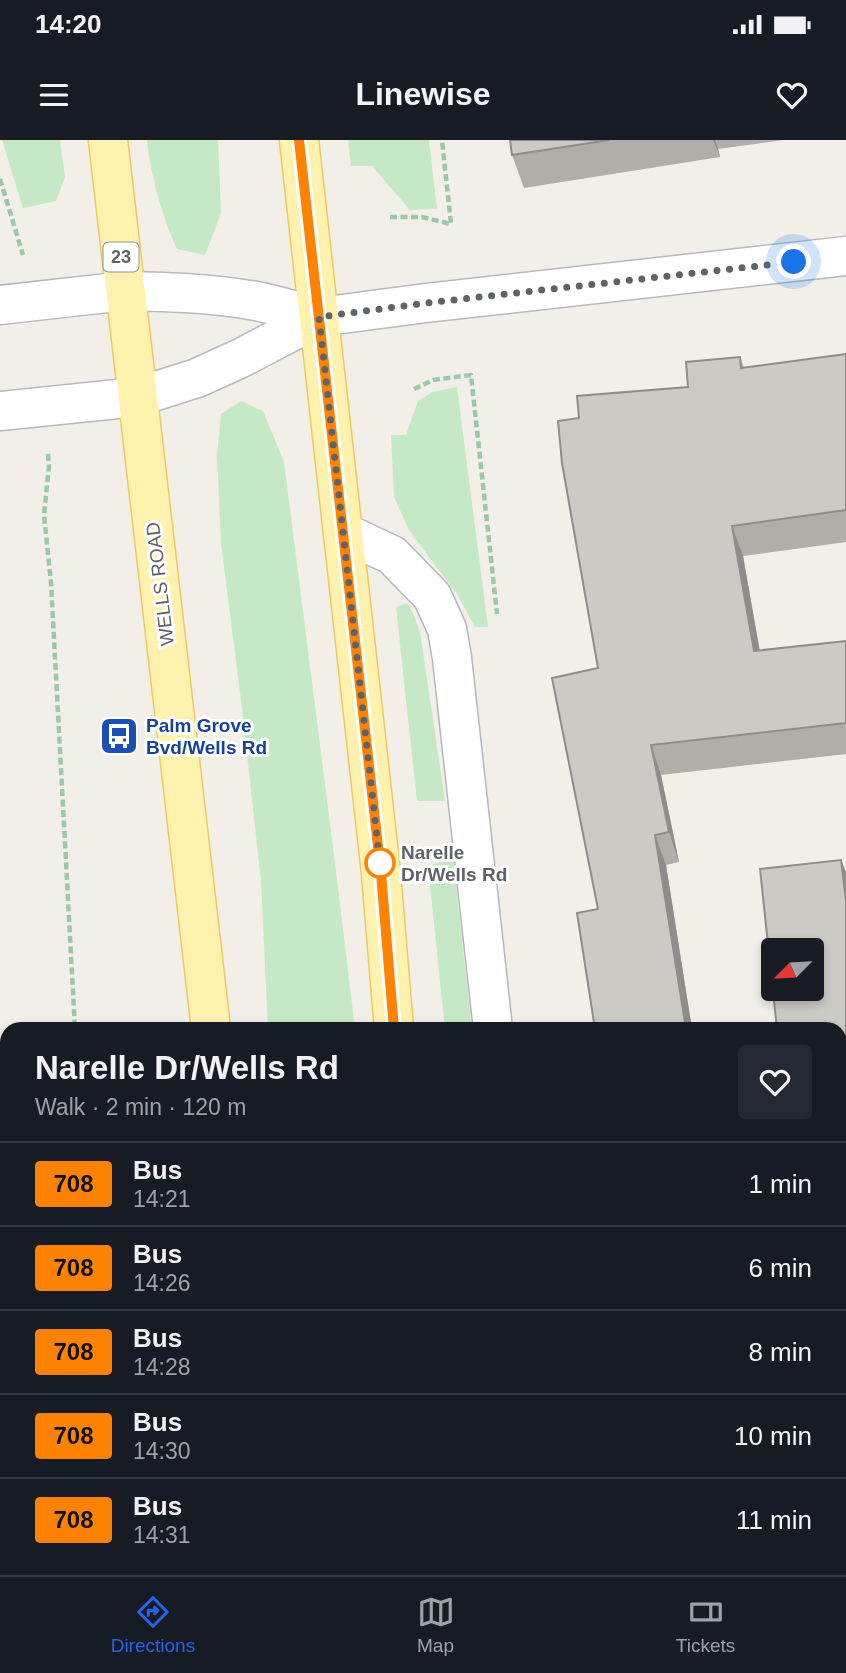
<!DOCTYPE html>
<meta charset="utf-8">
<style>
:root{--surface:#171b24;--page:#242831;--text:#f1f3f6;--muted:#9ea1a6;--line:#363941;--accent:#2563eb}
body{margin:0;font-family:Helvetica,sans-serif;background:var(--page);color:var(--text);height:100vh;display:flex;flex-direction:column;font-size:26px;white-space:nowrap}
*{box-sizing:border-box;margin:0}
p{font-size:23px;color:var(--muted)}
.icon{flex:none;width:38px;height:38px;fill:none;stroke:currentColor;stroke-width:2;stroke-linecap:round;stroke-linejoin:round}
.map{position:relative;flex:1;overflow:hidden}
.details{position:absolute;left:0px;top:882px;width:847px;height:553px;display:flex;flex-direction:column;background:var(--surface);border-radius:21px 21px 0 0;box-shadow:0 4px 10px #0003}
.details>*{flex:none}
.badge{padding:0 14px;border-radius:5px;font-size:24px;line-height:46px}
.needle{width:46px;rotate:246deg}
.controls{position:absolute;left:761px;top:798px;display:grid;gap:14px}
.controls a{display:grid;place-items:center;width:63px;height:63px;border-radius:7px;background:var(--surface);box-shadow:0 4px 10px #0003;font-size:35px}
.you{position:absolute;width:35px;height:35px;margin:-18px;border:5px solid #fff;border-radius:50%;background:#1a73e8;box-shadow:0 0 0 10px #1a73e833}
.map>.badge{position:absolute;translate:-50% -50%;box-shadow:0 0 0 4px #fff}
.round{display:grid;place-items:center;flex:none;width:74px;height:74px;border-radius:7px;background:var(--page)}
.head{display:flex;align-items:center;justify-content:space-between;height:119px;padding:0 35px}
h1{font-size:33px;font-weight:700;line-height:52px}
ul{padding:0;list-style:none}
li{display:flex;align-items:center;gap:21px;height:84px;padding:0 35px;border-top:2px solid var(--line)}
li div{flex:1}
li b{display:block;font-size:26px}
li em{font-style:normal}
li .badge{min-width:77px;font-weight:700;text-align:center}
.status{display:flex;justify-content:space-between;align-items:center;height:49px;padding:0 35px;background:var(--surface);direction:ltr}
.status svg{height:19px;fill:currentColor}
header{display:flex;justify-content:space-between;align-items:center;height:91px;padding:0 35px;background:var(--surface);font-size:32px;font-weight:700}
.tabs{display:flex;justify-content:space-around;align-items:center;height:98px;border-top:2px solid var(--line);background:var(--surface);font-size:19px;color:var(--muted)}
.tabs a{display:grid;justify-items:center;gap:4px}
.tabs .current{color:var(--accent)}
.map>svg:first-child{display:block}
.green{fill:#c5e8c5}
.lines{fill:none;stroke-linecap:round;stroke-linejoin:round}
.street-casing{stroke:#b5b8bc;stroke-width:41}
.secondary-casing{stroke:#b6babf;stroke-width:41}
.primary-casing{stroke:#f2c960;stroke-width:41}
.path{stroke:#9cc7a9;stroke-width:4.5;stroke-dasharray:7 3.5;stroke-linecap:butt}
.street{stroke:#fff;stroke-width:38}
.secondary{stroke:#fff;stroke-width:38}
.primary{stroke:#fff2af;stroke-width:38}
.wall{fill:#afaea9}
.shaded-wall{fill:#8f8d8a}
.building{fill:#cccac5;stroke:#8f8d8a;stroke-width:2;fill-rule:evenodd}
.line-casing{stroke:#fff;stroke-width:16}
.line{stroke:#ff8200;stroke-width:10}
.walk{stroke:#5f6368;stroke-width:7;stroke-dasharray:0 12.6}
.stop-dot{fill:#fff;stroke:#ff8200;stroke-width:3.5}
.labels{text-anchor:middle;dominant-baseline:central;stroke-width:6;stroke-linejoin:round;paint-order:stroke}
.shield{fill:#fff;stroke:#8f9295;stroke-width:2}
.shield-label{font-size:18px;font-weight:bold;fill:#5f6368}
.street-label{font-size:19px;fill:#5f6368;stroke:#fff}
.transit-label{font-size:19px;font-weight:bold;fill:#164399;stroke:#fff;text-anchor:start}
.stop-label{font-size:19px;font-weight:bold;fill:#5f6368;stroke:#fff;text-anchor:start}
</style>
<div class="status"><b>14:20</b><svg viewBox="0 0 49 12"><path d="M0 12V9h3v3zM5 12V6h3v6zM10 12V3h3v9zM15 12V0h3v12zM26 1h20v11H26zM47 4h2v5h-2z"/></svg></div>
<header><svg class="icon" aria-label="menu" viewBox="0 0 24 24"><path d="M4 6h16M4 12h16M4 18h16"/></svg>Linewise<svg class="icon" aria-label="heart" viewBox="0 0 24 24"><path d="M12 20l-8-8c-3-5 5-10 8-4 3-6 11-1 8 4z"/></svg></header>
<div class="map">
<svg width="846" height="1435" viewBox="0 0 846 1435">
<rect width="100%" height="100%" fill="#f1efe8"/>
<!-- green -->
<path class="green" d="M 2,0 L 60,0 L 65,37 L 56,61 L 23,68 Z
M 147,0 L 218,0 L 221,73 L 205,115 L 177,109 C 163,78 150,34 147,0 Z
M 348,0 L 429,0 L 437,69 L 410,70 L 372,26 L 351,26 Z
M 457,247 L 488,487 L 475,487 L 457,454 L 409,390 L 394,357 L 391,295 L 406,295 L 418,261 L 432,252 Z
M 241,261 L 263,271 L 284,322 L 336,731 L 355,889 L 268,889 L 261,741 L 241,560 L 221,403 L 217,316 L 221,274 Z
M 407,463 L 413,473 L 420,492 L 445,661 L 417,661 L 396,467 Z
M 453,719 L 472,889 L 445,889 L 428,726 Z
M 312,1428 L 417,1428 L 418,1435 L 313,1435 Z
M 486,1428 L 532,1428 L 532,1435 L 487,1435 Z"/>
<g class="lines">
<defs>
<path id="street" d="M 0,165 L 125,151
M 0,271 L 137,257
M 343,392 L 392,415 L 432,456 L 447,489 L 452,518 L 493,889
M 840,1044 L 846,1043
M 555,1428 L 555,1435"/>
<path id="secondary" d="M 125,151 C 169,152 212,153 256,161 C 277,165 298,172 319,177
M 137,257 L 197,238 L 241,218 L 319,177 L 426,163 L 846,116"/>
<path id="primary" d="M 108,0 L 211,889
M 299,0 L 381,733 L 394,889
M 283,1428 L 283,1435
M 444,1428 L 445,1435"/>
</defs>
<!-- street casing -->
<use href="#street" class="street-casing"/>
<!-- secondary casing -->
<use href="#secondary" class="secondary-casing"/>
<!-- primary casing -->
<use href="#primary" class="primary-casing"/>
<!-- path -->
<path class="path" d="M 0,39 L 23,115
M 390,77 L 422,77 L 451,84 L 442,0
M 414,249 L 433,240 L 471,235 L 497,474
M 48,314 L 49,326 L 44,375 L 51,443 L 75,889
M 133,1428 L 134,1435"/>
<!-- street -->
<use href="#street" class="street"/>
<!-- secondary -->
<use href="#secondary" class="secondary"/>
<!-- primary -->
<use href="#primary" class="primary"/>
</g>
<!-- wall -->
<path class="wall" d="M 510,0 L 783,0 L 718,9 L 720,17 L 524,48 L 512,15 Z
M 846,214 L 846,402 L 743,416 L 760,511 L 846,501 L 846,614 L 661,635 L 679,722 L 666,725 L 692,889 L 595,889 L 598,769 L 598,528 L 579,278 L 688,247 L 740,217 L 744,228 Z
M 841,720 L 846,732 L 846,931 L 840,932 Z
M 0,982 L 7,1003 L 7,1209 L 0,1211 Z"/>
<!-- shaded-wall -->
<path class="shaded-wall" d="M 713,0 L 715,0 L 718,9 L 720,17 Z
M 732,386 L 743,416 L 765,542 L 754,511 Z
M 651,605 L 661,635 L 679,722 L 669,692 Z
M 655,695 L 666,725 L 692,889 L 686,889 Z
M 841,720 L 846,732 L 846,761 Z
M 0,1031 L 7,1050 L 7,1068 L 0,1037 Z
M 0,1267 L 7,1341 L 7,1380 L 1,1363 L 0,1357 Z
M 65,1428 L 67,1428 L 70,1435 L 66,1435 Z
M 834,1428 L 839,1428 L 841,1435 L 835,1435 Z"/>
<!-- building -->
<path class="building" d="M 510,0 L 609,0 L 512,15 Z
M 846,214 L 846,370 L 732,386 L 754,511 L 846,501 L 846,583 L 651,605 L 669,692 L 655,695 L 686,889 L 595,889 L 577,773 L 598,769 L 552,538 L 598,528 L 562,323 L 558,281 L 579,278 L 577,256 L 688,247 L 686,222 L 740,217 L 741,228 Z
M 841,720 L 846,761 L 846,896 L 840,896 L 840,889 L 777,889 L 760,729 ZM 774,810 L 812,810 L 812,849 L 774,849 Z
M 0,985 L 7,1006 L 7,1018 L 0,1020 Z
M 0,1037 L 7,1068 L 7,1175 L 0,1176 Z
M 0,1357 L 1,1363 L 7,1362 L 7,1428 L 65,1428 L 66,1435 L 0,1435 Z
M 680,1428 L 834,1428 L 835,1435 L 682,1435 Z"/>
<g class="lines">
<defs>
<path id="line" d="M 299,0 L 381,733 L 394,889"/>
</defs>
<!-- line casing -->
<use href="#line" class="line-casing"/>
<!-- line -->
<use href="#line" class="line"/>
<!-- walk -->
<path class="walk" d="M 380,723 L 381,733 L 319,177 L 426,163 L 794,122"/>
</g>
<!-- icons -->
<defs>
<symbol id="bus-square" viewBox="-11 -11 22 22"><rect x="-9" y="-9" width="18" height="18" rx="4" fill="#1a4fb4" stroke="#fff"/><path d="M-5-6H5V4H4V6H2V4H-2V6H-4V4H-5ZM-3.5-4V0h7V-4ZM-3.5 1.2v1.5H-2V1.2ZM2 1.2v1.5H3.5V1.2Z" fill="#fff"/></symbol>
</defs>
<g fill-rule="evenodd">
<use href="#bus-square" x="97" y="574" width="44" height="44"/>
</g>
<!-- markers -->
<circle class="stop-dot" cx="380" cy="723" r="14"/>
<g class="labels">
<!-- shield labels -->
<rect class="shield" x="103.5" y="102.5" width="35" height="29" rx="5"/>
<g class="shield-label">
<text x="121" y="117">23</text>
</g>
<!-- street labels -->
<g class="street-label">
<text transform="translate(160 444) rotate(-97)">WELLS ROAD</text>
</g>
<!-- transit labels -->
<g class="transit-label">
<text x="146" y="585">Palm Grove<tspan x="146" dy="22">Bvd/Wells Rd</tspan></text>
</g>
<!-- stop labels -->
<g class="stop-label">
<text x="401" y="712">Narelle<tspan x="401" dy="22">Dr/Wells Rd</tspan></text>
</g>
</g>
</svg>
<div class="controls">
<a><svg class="needle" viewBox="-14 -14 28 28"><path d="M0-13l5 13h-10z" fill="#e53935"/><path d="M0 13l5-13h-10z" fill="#9ea1a6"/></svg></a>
</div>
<div class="you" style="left:794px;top:122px"></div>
<section class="details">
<div class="head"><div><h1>Narelle Dr/Wells Rd</h1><p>Walk · 2 min · 120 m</p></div><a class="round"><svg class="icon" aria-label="heart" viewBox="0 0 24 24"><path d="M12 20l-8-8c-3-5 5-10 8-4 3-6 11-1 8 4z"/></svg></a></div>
<ul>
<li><span class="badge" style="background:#ff8200;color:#111">708</span><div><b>Bus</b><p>14:21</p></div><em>1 min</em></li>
<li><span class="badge" style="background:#ff8200;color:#111">708</span><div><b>Bus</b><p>14:26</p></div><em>6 min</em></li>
<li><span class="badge" style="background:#ff8200;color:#111">708</span><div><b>Bus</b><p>14:28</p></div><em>8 min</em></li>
<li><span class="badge" style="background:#ff8200;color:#111">708</span><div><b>Bus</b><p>14:30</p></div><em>10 min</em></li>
<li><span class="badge" style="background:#ff8200;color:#111">708</span><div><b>Bus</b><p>14:31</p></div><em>11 min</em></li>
</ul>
</section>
</div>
<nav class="tabs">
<a class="current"><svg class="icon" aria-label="directions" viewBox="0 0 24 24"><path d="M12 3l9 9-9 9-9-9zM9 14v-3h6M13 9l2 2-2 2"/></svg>Directions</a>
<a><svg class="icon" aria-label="map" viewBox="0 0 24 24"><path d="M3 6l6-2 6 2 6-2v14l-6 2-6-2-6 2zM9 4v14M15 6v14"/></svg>Map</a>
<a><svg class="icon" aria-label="tickets" viewBox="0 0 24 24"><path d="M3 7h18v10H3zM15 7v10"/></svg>Tickets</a>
</nav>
